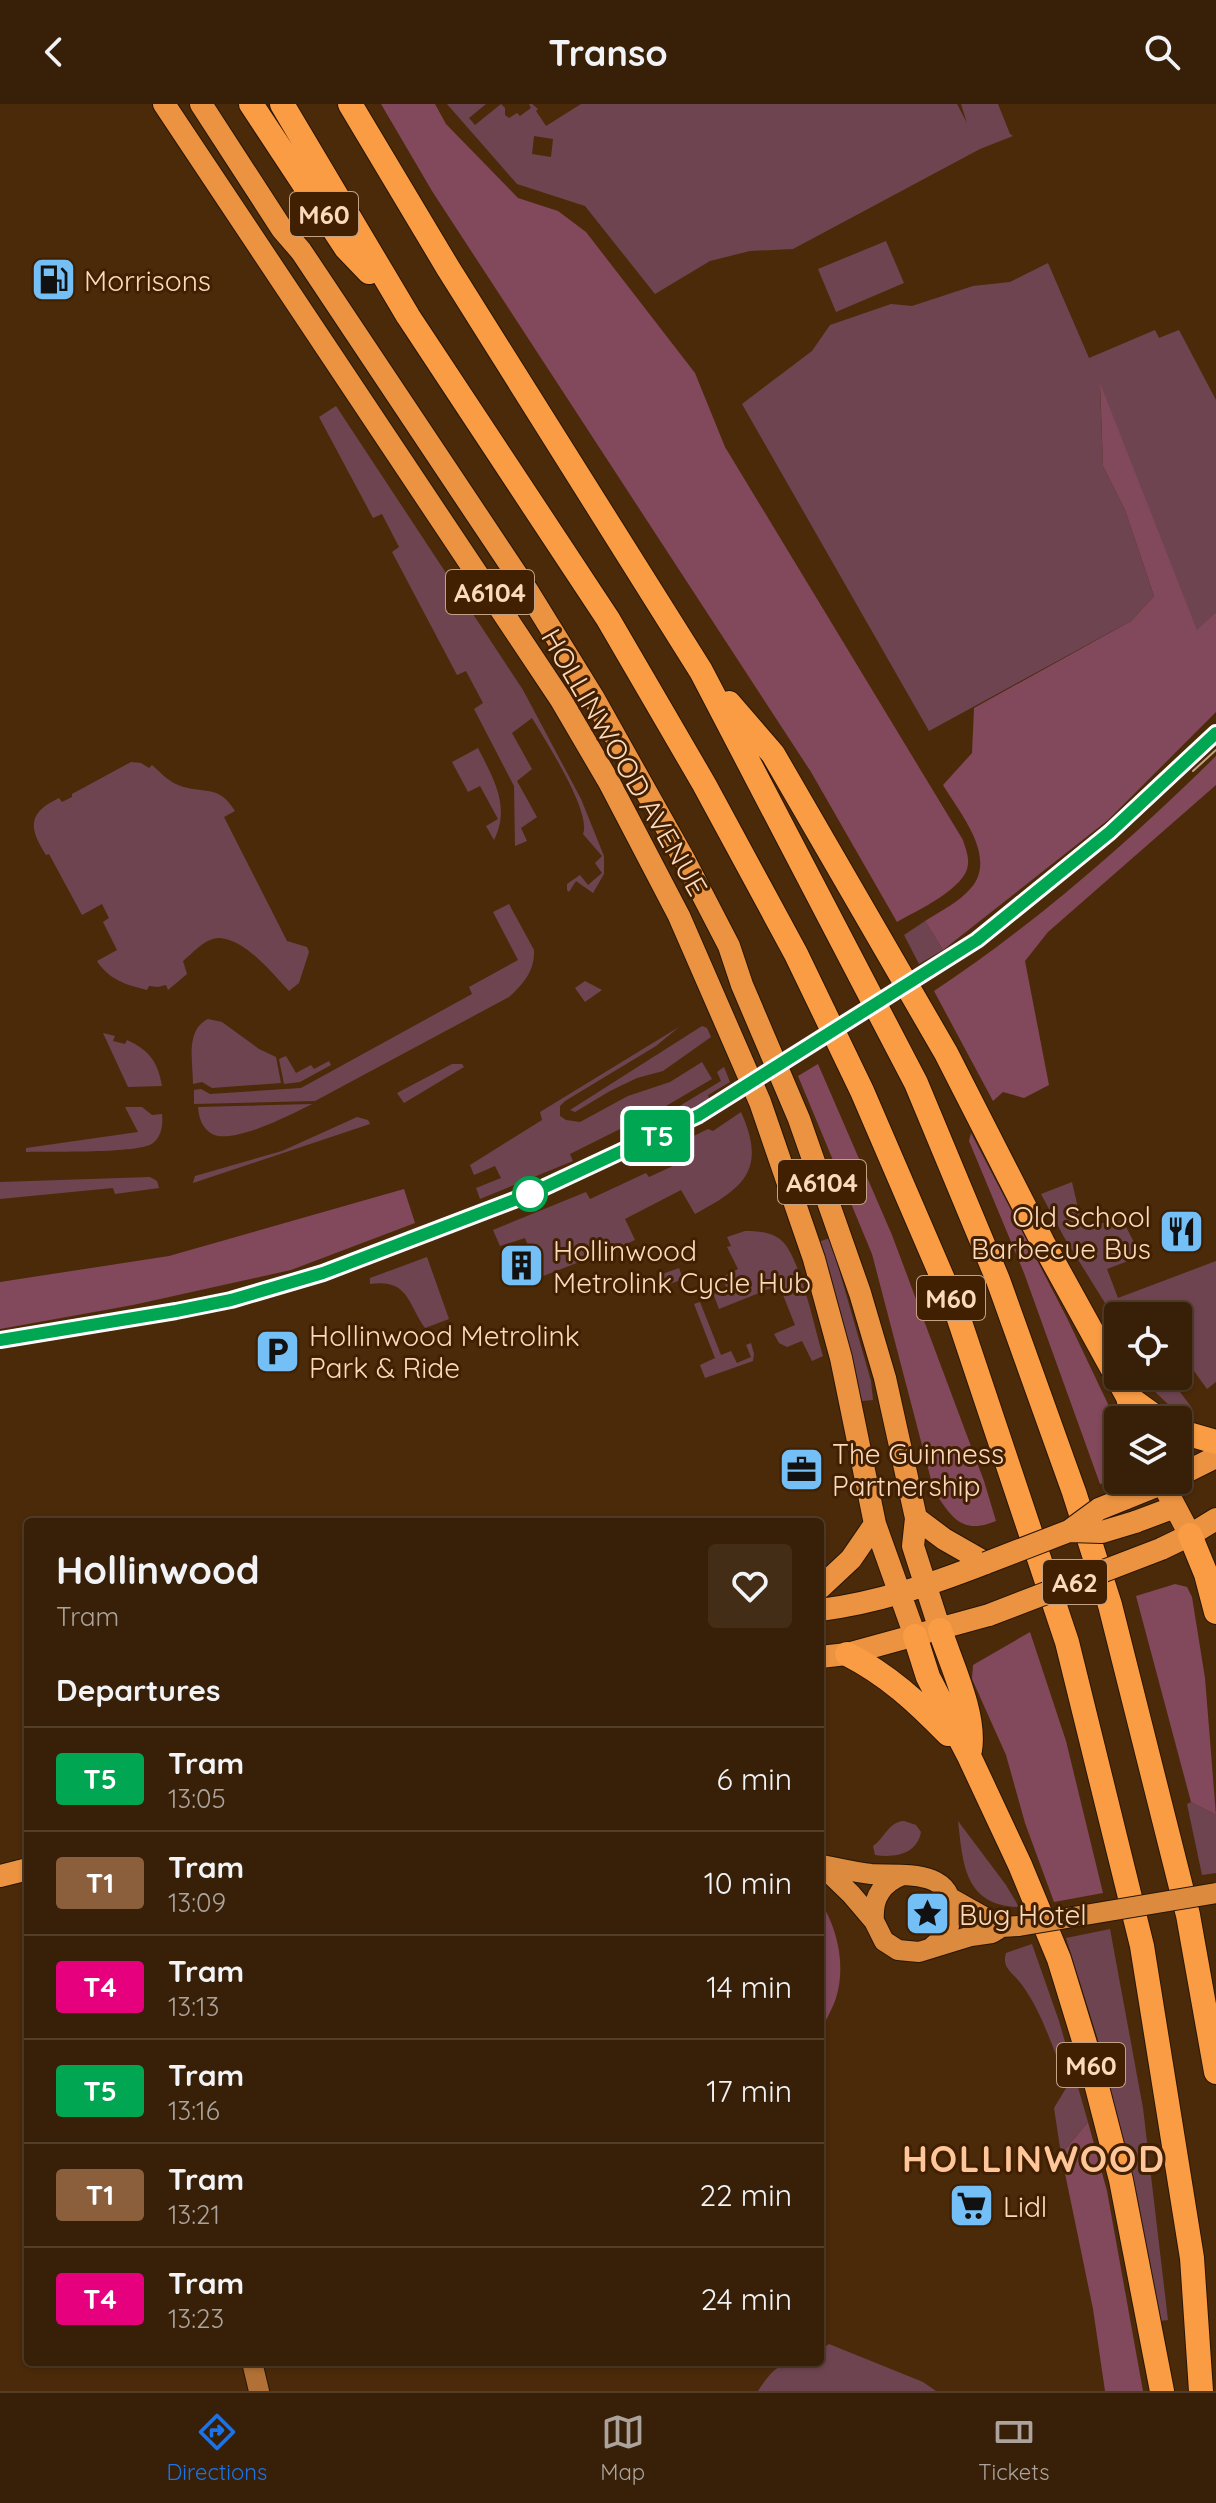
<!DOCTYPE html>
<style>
:root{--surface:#382008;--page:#432d16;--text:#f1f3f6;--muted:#aba39c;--line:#523e29;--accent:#1a73e8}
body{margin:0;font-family:Quicksand,sans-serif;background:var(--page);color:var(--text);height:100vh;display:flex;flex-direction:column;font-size:30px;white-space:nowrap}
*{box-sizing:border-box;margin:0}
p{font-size:26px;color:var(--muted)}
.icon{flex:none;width:44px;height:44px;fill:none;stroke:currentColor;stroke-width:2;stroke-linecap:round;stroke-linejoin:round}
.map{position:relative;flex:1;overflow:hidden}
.panel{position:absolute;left:24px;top:1414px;width:800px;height:848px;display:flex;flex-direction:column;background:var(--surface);border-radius:8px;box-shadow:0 2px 6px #0004,0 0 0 2px var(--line)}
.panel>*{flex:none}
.badge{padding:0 16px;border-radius:6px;font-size:28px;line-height:52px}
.buttons{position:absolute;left:1104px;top:1198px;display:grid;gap:16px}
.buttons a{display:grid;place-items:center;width:88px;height:88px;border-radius:8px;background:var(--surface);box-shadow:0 2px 6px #0004,0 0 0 2px var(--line);font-size:40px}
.map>.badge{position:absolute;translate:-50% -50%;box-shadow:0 0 0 4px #fff}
h2{padding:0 32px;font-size:30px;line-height:72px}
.round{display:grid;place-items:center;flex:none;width:84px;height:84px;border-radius:8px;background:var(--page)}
.head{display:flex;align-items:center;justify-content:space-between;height:136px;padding:0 32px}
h1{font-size:38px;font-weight:700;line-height:60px}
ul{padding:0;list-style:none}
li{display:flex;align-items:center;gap:24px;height:104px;padding:0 32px;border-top:2px solid var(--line)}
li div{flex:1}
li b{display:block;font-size:30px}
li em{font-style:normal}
li .badge{min-width:88px;font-weight:700;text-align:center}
header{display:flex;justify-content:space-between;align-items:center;height:104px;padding:0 32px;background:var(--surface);font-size:36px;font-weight:700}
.dock{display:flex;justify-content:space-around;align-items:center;height:112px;border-top:2px solid var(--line);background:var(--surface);font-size:22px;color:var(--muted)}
.dock a{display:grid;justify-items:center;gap:4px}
.dock .on{color:var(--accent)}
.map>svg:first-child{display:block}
.green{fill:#6e4451;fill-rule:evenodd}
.forest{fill:#82485b}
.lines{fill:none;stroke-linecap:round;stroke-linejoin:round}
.tertiary-casing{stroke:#291504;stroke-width:22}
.primary-casing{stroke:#291504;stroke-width:22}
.trunk-casing{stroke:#291504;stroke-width:24}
.motorway-casing{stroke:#291504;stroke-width:26}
.tertiary{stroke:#b07036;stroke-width:20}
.primary{stroke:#dc8a3e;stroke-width:20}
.trunk{stroke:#eb9341;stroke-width:22}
.motorway{stroke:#fa9c44;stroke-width:24}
.tram{stroke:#c3a083;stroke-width:2}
.primary-bridge-casing{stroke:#291504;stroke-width:22;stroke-linecap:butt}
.trunk-bridge-casing{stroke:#291504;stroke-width:24;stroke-linecap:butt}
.primary-bridge{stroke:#dc8a3e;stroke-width:20}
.trunk-bridge{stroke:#eb9341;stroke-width:22}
.line-casing{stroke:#fff;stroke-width:18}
.line{stroke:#00a651;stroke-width:12}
.stop-dot{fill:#fff;stroke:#00a651;stroke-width:4}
.labels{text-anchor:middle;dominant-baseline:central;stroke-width:6;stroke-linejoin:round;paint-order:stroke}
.shield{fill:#402000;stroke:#c4a184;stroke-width:2}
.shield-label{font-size:26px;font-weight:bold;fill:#fcd8bc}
.poi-label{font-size:28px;fill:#fcd8bc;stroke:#402000;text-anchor:start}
.street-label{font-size:28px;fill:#fcd8bc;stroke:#402000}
.district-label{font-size:36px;font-weight:bold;letter-spacing:2px;fill:#fec699;stroke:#402000}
</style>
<header><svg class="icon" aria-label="back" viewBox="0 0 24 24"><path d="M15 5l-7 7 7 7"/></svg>Transo<svg class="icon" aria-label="search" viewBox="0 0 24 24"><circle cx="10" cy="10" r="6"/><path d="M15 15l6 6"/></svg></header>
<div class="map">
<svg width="1216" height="2287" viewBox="0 0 1216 2287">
<rect width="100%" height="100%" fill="#4b2a0a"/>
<!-- green -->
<path class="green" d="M 447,0 L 486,0 L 469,14 L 475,21 L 501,0 L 505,4 L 505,11 L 509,14 L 517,9 L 520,12 L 531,4 L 529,0 L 532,0 L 538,5 L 536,7 L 546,22 L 581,0 L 957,0 L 967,19 L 961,0 L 998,0 L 1010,30 L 1013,32 L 980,45 L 793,145 L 750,147 L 710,157 L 655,190 L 585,102 L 517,80 ZM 534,32 L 553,35 L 551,53 L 532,50 Z
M 886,137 L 904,179 L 836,208 L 818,165 Z
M 1048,159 L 1089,254 L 1155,226 L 1159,234 L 1179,226 L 1216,296 L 1216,508 L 1197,527 L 1100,284 L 1103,362 L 1125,406 L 1154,492 L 1131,517 L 929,627 L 742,300 L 812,247 L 830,221 L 891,200 L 912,202 L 973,182 L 1010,178 Z
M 336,302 L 523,586 L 581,695 L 604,752 L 604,770 L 593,789 L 576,777 L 569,788 L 567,786 L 567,780 L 580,771 L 588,781 L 602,769 L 595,759 L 602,752 L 583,730 C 592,708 545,636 532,614 L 512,629 L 532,665 L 517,677 L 537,713 L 521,724 L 527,737 L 515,742 L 514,682 L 474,605 L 483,599 L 466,567 L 457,571 L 392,448 L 399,443 L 382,410 L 373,414 L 319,313 Z
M 478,644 C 493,674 511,702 494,736 L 486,722 L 498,715 L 480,682 L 468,688 L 452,658 Z
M 131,658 L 141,659 L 149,664 L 152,661 C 160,668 168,677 178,681 C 203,691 218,679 235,707 L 224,713 L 287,837 L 307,843 L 309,848 L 299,879 L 289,887 C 272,869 246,836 220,834 C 206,833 193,849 183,857 L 187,870 L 168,886 L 166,881 L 158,883 L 149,882 L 147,886 C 127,881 109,876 97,857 L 117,846 L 103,818 L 109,814 L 102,800 L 82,811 L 49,750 L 46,751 C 28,723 28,709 59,694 L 62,698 L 72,693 L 72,690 Z
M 509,800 L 534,846 C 535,867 523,880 509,893 L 315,997 L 194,1000 L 194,986 L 201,985 L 210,990 L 301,984 L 472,890 L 469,883 L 518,856 L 493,808 Z
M 925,817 L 943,846 L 919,860 L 904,831 Z
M 585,877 L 602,886 L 585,898 L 575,884 Z
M 208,915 L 222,918 L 259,945 L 276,953 L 281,979 L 212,984 L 202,978 L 193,980 C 193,958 185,926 208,915 Z
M 702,922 L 707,924 L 711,933 L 663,967 L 637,974 L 610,987 L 575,1008 L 570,1006 Z
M 679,923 L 656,942 L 565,997 L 560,1002 L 560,1012 L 566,1016 L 580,1018 L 628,992 L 670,978 L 702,958 L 712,975 L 666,1002 L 570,1050 L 573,1057 L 480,1095 L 476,1084 L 501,1074 L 495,1062 L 474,1071 L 470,1061 L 542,1016 L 540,1008 Z
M 103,929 L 115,932 L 113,937 L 125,940 L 127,936 C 149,946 158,958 162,982 L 128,983 Z
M 286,952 L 296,969 L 311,961 L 314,965 L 329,957 L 331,961 L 300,978 L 284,980 L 279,955 Z
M 452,960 L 462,960 L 464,963 L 404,999 L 397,989 Z
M 724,963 L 730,978 L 708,991 L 709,995 L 652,1029 L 648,1021 L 721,977 L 717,968 Z
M 312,1000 C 292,1010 233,1041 212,1030 C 202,1024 199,1014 198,1003 Z
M 125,1003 L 142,1003 L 152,1011 L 162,1010 C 163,1020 162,1032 153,1039 C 140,1050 48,1047 26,1048 L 26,1044 L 138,1028 Z
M 741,1008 C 767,1066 744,1084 695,1110 L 681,1086 L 625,1115 L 635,1136 L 615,1145 L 612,1139 L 603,1144 L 605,1148 L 520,1181 L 517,1174 L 537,1165 L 525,1134 L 500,1142 L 493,1126 L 586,1088 L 590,1095 L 646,1069 L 649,1073 L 673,1062 L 665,1046 L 708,1025 L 713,1027 Z
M 357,1013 L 368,1016 L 370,1020 L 193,1079 L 195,1072 L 282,1047 Z
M 150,1073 L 157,1077 L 159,1084 L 115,1090 L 113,1084 L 0,1095 L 0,1078 Z
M 1072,1078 L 1082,1121 L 1123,1117 L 1141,1152 L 1107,1165 L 1118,1194 L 1216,1157 L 1216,1278 L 1207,1285 L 1186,1256 L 1178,1260 L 1178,1212 L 1118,1212 L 1118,1220 L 1064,1133 L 1041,1090 Z
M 745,1127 C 758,1127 772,1128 782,1137 C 800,1153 815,1226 823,1252 L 812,1257 L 802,1237 L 787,1243 L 779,1239 L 774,1230 L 795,1221 L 779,1181 L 719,1205 L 713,1189 L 726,1183 L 722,1173 L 738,1165 L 727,1143 L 731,1142 L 727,1133 Z
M 830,1134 L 871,1277 L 873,1296 L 862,1297 L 818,1138 Z
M 427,1153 L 449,1215 L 425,1224 C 407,1199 409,1175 370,1180 L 370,1174 Z
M 679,1164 L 683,1175 L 662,1183 L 657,1172 Z
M 700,1198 L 721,1251 L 731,1247 L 737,1259 L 751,1253 L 746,1241 L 751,1239 L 754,1250 L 753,1257 L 705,1274 L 700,1261 L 715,1254 L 694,1200 Z
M 1168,1272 L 1192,1304 L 1189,1312 L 1170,1302 L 1151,1284 Z
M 1191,1698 L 1216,1711 L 1216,1769 L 1202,1771 L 1187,1700 Z
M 904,1717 L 916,1721 L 921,1728 C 917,1750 895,1754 875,1751 L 873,1742 C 885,1734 888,1718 904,1717 Z
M 958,1717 L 1006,1781 L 1019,1803 C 964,1802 963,1759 958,1717 Z
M 1110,1825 L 1143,2004 L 1168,2216 L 1160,2217 L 1124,2039 L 1098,1936 L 1066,1834 Z
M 1032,1840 L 1059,1917 L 1088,2018 L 1061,2050 L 1054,2004 L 1068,1981 C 1054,1949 1043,1909 1022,1881 C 1014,1869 1001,1865 1006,1849 Z
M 829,2240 L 923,2278 L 936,2287 L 758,2287 C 779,2255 785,2258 820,2258 L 820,2246 Z"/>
<!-- forest -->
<path class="forest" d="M 381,0 L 435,0 L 446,20 L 518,94 L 558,107 L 586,128 L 695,269 L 725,343 L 963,736 C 965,743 969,752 968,760 C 967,784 916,807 897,818 L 811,668 L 432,87 Z
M 1100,279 L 1197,526 L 1216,508 L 1216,608 L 1108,716 L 943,846 L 925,817 C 941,807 959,798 971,784 C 998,753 959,708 943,681 L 972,649 L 974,604 L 1131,517 L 1154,492 L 1125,406 L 1103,362 Z
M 1216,652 L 1216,681 L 1048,828 L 1025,857 L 1049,981 L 1024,994 L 1003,988 L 993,997 L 934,887 C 1035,820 1130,737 1216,652 Z
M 818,960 L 892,1131 L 984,1377 L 996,1417 C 962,1431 952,1414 934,1387 L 872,1150 L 798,972 Z
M 971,1029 L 1067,1214 L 1118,1321 L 1118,1376 L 1100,1380 L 1024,1169 L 969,1037 Z
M 404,1085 L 415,1119 L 291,1166 L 133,1201 L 0,1225 L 0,1178 L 169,1152 Z
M 1175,1480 L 1187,1483 L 1192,1493 L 1205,1574 L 1216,1711 L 1191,1698 L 1136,1492 Z
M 1030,1528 L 1066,1637 L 1103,1789 L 1054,1798 L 1025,1719 L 1006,1651 L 972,1575 L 973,1561 Z
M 820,1797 C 838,1825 846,1862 836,1894 C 832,1906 825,1917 820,1929 Z
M 1088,2018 L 1107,2087 L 1143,2287 L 1105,2287 L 1093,2205 L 1061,2050 Z"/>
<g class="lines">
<defs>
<path id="tertiary" d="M 252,2258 L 259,2287"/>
<path id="primary" d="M 820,1760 L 851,1790 L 874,1817 L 884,1837 L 898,1846 L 919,1848 L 971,1832 L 992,1829 L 1002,1823 L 1019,1822
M 822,1761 C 838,1764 854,1768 871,1770 C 901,1772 955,1763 951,1811 C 950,1824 944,1835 933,1842
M 947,1792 L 1002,1823
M 874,1817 C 872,1794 882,1779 903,1771"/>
<path id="trunk" d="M 164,0 L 561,596 L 609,678 L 679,812 L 760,998 L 814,1155 L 841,1254 L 875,1420 L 915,1532
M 201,0 L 282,125 L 301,147 L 527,486 L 593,593 L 685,757 L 729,842 L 742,881 L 799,1015 L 860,1189 L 885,1274 L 916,1414 L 913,1442 L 940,1526
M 1178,1372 L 1216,1353
M 1163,1380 L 1190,1431
M 1124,1395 L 1171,1376
M 916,1414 L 944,1435 L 986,1459
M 1135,1418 L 1175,1403
M 1161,1445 L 1190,1431 L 1216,1415
M 820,1484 L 851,1455 L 875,1420
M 820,1506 C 877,1499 932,1480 986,1459
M 820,1553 L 847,1550 L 989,1511
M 0,1772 L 28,1765"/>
<path id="motorway" d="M 251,0 L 346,144 L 369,168
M 282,0 L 408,212 L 608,515 L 704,680 L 796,850 L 862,987 L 955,1203 L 1067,1538 L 1142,1842 L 1192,2154 L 1201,2287
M 350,0 L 448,164 L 701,567 L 916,979 L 998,1176 L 1074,1388 L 1110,1501 L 1188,1811 L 1216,1968
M 729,599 L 773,650 L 946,949 L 1043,1139 L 1128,1293 L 1133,1316
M 1128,1293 L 1160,1316
M 1178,1327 L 1216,1338
M 1161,1376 L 1163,1380
M 1190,1431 L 1206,1470 L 1216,1508
M 940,1526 C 951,1560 976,1611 970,1646
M 915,1532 L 928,1573 L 969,1652 L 1020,1761 L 1059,1855 L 1090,1956 L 1121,2076 L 1162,2287
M 847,1550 C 888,1571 917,1598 948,1630"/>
</defs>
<!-- tertiary casing -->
<use href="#tertiary" class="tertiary-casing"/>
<!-- primary casing -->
<use href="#primary" class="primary-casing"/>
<!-- trunk casing -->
<use href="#trunk" class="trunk-casing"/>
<!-- motorway casing -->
<use href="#motorway" class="motorway-casing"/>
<!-- tertiary -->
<use href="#tertiary" class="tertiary"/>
<!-- primary -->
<use href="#primary" class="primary"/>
<!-- trunk -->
<use href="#trunk" class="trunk"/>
<!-- motorway -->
<use href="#motorway" class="motorway"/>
<!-- tram -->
<path class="tram" d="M 1193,667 L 1216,646
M 0,1236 L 176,1207 L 231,1196 L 323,1169 L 530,1090 L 699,1011 L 977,836 L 1110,728 L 1216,629"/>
<defs>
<path id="primary-bridge" d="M 1019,1822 L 1216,1789"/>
<path id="trunk-bridge" d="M 1069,1427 L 1102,1428 L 1135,1418
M 986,1459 L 1069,1427 L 1099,1405 L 1124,1395
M 989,1511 L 1161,1445"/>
</defs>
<!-- primary-bridge casing -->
<use href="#primary-bridge" class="primary-bridge-casing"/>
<!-- trunk-bridge casing -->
<use href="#trunk-bridge" class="trunk-bridge-casing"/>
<!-- primary-bridge -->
<use href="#primary-bridge" class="primary-bridge"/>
<!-- trunk-bridge -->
<use href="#trunk-bridge" class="trunk-bridge"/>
</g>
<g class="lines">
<defs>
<path id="line" d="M 0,1236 L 176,1207 L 231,1196 L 323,1169 L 530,1090 L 699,1011 L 977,836 L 1110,728 L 1216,629"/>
</defs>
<!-- line casing -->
<use href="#line" class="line-casing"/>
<!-- line -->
<use href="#line" class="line"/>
</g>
<!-- icons -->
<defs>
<symbol id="fuel-square" viewBox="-11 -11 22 22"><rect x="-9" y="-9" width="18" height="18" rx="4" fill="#74c0f6" stroke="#402000"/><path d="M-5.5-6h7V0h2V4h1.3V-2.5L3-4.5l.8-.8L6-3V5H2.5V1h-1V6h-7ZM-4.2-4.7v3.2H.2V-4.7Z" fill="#111"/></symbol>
<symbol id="restaurant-square" viewBox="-11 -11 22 22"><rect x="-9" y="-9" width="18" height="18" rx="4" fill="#74c0f6" stroke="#402000"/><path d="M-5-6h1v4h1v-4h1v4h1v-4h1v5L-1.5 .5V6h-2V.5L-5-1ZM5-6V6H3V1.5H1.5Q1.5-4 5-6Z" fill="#111"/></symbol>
<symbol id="building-square" viewBox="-11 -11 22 22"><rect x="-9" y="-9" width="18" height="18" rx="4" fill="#74c0f6" stroke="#402000"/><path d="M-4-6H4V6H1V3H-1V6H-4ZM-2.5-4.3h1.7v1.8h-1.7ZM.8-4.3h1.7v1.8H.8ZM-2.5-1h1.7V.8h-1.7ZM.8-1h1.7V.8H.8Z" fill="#111"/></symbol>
<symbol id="parking-square" viewBox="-11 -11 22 22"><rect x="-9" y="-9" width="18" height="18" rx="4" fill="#74c0f6" stroke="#402000"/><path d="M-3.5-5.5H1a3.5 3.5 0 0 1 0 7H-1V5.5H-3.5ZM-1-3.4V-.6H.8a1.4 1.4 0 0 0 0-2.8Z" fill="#111"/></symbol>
<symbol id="office-square" viewBox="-11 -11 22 22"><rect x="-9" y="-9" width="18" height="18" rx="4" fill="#74c0f6" stroke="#402000"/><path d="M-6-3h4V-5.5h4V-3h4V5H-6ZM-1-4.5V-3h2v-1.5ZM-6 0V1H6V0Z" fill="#111"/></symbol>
<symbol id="sight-square" viewBox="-11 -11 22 22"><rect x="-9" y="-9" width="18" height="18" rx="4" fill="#74c0f6" stroke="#402000"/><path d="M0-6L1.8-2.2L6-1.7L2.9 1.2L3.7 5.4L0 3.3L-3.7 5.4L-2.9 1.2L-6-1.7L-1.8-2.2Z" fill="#111"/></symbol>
<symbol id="supermarket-square" viewBox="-11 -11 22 22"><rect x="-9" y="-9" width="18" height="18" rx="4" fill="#74c0f6" stroke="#402000"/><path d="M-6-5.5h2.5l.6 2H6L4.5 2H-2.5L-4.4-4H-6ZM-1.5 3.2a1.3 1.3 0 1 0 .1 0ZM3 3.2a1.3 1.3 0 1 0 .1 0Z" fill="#111"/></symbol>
</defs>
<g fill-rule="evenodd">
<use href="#fuel-square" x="28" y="150" width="51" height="51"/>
<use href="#restaurant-square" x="1156" y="1102" width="51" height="51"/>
<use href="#building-square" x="496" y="1136" width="51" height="51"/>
<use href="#parking-square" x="252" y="1222" width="51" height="51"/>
<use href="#office-square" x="776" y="1340" width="51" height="51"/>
<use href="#sight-square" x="902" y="1784" width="51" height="51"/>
<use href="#supermarket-square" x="946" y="2076" width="51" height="51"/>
</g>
<!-- markers -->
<circle class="stop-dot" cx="530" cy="1090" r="16"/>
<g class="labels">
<!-- shield labels -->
<g class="shield">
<rect x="290" y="88" width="68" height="44" rx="6"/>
<rect x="446" y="466" width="88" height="44" rx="6"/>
<rect x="778" y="1056" width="88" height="44" rx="6"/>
<rect x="917" y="1172" width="68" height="44" rx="6"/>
<rect x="1043" y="1456" width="64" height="44" rx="6"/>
<rect x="1057" y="1939" width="68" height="44" rx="6"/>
</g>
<g class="shield-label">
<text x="324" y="110">M60</text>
<text x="490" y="488">A6104</text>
<text x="822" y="1078">A6104</text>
<text x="951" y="1194">M60</text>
<text x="1075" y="1478">A62</text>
<text x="1091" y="1961">M60</text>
</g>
<!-- poi labels -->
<g class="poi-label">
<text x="84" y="176">Morrisons</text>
<text x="1151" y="1112" text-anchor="end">Old School<tspan x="1151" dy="32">Barbecue Bus</tspan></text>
<text x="553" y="1146">Hollinwood<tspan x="553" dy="32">Metrolink Cycle Hub</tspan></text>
<text x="309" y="1231">Hollinwood Metrolink<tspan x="309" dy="32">Park &amp; Ride</tspan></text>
<text x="832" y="1349">The Guinness<tspan x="832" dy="32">Partnership</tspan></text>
<text x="959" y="1810">Bug Hotel</text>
<text x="1003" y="2102">Lidl</text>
</g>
<!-- street labels -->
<g class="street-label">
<text transform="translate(625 658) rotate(60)">HOLLINWOOD AVENUE</text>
</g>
<!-- district labels -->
<g class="district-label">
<text x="1034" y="2054">HOLLINWOOD</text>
</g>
</g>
</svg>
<div class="buttons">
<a><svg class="icon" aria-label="locate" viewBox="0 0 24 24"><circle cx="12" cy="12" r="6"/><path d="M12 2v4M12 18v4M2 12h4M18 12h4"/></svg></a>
<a><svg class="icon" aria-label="layers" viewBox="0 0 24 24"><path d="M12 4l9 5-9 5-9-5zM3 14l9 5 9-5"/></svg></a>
</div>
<b class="badge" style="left:657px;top:1032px;background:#00a651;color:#fff">T5</b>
<section class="panel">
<div class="head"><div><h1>Hollinwood</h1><p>Tram</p></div><a class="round"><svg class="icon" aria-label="heart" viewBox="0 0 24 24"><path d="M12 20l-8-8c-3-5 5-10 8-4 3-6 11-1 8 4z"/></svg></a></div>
<h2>Departures</h2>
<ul>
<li><span class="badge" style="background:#00a651;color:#fff">T5</span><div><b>Tram</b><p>13:05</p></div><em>6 min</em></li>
<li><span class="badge" style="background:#8b5e3c;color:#fff">T1</span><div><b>Tram</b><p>13:09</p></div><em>10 min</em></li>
<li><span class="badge" style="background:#e6007e;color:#fff">T4</span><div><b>Tram</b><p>13:13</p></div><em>14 min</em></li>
<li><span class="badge" style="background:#00a651;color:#fff">T5</span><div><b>Tram</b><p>13:16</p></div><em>17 min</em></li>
<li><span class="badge" style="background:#8b5e3c;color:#fff">T1</span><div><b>Tram</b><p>13:21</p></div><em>22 min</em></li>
<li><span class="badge" style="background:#e6007e;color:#fff">T4</span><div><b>Tram</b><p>13:23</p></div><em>24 min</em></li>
</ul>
</section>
</div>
<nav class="dock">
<a class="on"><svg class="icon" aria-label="directions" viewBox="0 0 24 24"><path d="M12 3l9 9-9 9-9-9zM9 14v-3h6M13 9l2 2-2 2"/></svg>Directions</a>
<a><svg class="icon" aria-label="map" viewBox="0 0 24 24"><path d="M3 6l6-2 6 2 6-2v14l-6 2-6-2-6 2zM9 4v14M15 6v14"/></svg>Map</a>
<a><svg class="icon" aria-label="tickets" viewBox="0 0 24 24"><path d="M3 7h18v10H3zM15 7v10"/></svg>Tickets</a>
</nav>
